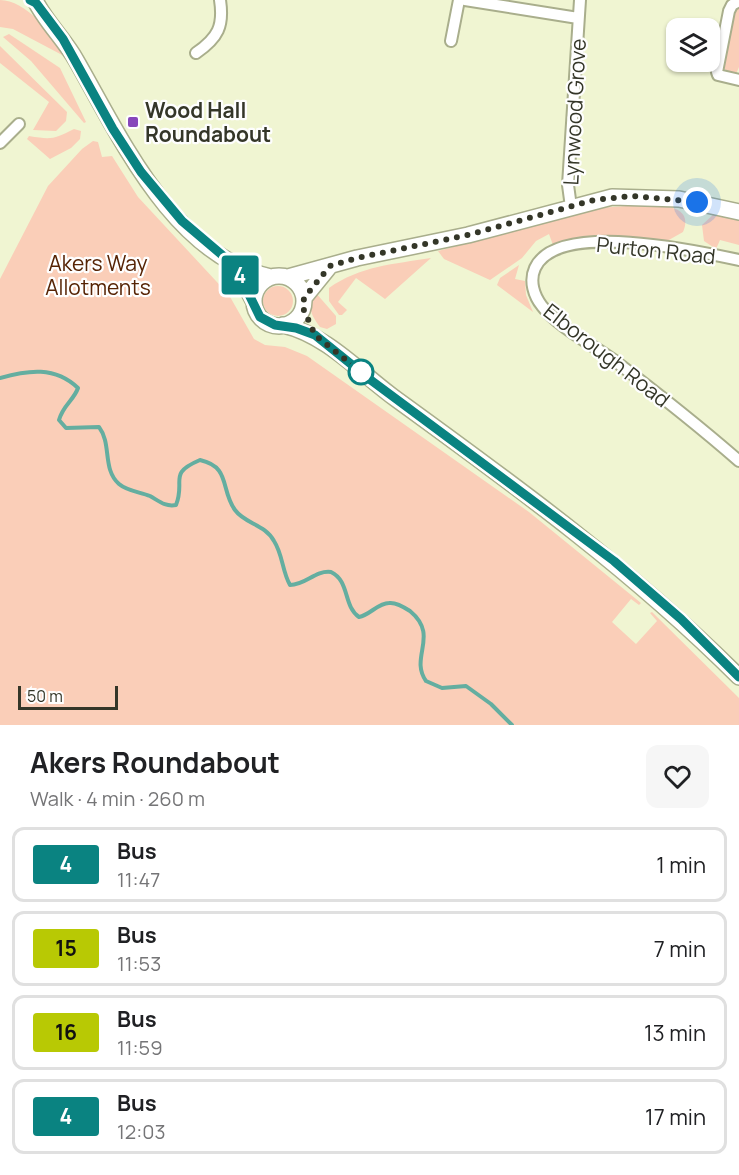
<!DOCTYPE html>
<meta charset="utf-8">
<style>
:root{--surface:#fff;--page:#f6f6f6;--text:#202124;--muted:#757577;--line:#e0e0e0}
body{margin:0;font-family:Manrope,sans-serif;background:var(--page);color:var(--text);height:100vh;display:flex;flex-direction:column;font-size:22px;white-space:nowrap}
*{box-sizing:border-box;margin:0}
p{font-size:20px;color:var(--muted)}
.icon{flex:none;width:33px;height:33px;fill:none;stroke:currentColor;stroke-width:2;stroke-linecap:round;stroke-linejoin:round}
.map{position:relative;height:725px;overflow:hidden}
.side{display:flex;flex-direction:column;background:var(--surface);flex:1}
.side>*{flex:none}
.badge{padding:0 12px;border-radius:4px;font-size:21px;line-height:39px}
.buttons{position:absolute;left:666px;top:18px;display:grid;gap:12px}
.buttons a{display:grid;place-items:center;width:54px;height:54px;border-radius:12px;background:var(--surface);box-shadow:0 2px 4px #0004;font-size:30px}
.scale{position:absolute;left:18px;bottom:15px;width:100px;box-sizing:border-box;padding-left:6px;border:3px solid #343628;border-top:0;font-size:16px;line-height:21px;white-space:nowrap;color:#343628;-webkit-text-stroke:4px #fefefe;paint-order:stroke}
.you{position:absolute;width:30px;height:30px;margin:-15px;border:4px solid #fff;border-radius:50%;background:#1a73e8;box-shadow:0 0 0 9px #1a73e833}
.map>.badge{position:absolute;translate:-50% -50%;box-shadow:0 0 0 3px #fff}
.round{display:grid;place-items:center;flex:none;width:63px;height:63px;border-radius:12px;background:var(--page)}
.overview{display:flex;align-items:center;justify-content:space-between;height:102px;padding:0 30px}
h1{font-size:28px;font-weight:700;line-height:45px}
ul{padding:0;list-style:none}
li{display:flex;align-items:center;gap:18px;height:75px;margin:0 12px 9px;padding:0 18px;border:3px solid var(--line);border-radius:12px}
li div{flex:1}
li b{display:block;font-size:22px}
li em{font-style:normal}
li .badge{min-width:66px;font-weight:700;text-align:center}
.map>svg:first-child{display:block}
.green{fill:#faceb8}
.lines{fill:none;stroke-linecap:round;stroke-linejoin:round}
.stream{stroke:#64aea0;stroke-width:4}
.street-casing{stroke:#a9ae8c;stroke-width:14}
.secondary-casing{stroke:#a9ae8c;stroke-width:18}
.street{stroke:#fff;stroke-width:10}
.secondary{stroke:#fff;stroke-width:15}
.line-casing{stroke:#fff;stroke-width:14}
.line{stroke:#0a8381;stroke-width:9}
.walk{stroke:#343628;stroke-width:6;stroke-dasharray:0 10.8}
.poi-dot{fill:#8746bb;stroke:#fefefe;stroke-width:2}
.stop-dot{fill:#fff;stroke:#0a8381;stroke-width:3}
.labels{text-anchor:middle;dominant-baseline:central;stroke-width:4.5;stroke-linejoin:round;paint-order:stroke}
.poi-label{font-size:21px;font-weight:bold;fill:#343628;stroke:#fefefe;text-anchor:start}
.street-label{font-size:21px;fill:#343628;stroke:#fefefe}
.park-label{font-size:21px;fill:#562304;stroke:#fefefe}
</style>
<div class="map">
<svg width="739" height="725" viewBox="0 0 739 725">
<rect width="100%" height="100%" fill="#f0f5d2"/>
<!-- green -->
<path class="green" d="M 0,0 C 25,0 56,35 64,56 L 13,29 L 0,27 Z
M 739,5 L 739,67 L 736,74 L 724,69 L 724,62 L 732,15 Z
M 9,34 L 60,68 L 86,122 L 84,123 L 31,61 L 3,37 Z
M 0,46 L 67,112 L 66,121 L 56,131 L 33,130 L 49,102 L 0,63 Z
M 74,129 L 81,131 L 80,139 L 71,148 L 50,159 L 27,139 L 29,136 C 52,140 54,139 74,129 Z
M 93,141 L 98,142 L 102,157 L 112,156 L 138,197 L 229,295 L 254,339 L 265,345 L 285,347 L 307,356 L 529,512 L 641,603 L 639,605 L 631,599 L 612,622 L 636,644 L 657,621 L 650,613 L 652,612 L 739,698 L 739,725 L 0,725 L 0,279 L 48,186 L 82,149 Z
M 640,205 C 658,206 695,203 683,232 L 667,241 L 605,237 L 569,240 L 553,245 L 549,234 L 536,241 L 522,258 L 490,280 L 444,259 L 438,251 L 599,208 Z
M 715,213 L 739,218 L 739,245 L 720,240 L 716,249 L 704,241 L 702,225 Z
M 431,258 L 385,299 L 356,278 L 338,302 L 347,310 L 342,315 L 339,315 L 329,301 L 329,288 C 360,266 394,264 431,258 Z
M 519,265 L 515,279 L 525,281 L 526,295 L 533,312 L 497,285 L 500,278 Z
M263 301a15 15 0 1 1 30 0a15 15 0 1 1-30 0Z
M 315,292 L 336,316 L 336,324 L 327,329 L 320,327 C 311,315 306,305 315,292 Z"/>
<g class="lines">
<!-- stream -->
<path class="stream" d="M 0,378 C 28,370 55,366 78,388 C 74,400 63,405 59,420 L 66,428 L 99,427 C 112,444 102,469 119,484 C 127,491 140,492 150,496 C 159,501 165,507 176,505 C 186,480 167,474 200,460 C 231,467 220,489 235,510 C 245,524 265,524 274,541 C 283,555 282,571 290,585 C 306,585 315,570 331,572 C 350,581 343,606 359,617 C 370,615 378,603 389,603 C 396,602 404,607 410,611 C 440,636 409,657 426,681 L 442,688 L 466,686 L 491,704 L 512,725"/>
<defs>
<path id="street" d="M 465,0 L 578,18
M 739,1 L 732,5 L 729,11 L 717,72 L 718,75 L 739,80
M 451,41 L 459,0
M 196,53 C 218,38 224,26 220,0
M 0,143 L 19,124
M 571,207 L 568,185 L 580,0
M 739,260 C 698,251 557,220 535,268 C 529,281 534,296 542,306 C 558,327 593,345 615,361 C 657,393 699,426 739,461"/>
<path id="secondary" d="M 35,0 C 44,20 65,40 76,60 C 121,138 174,257 271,277
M 235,266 L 254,302
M254 301a25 25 0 1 1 50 0a25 25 0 1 1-50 0Z
M 288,277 L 357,258 L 468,235 L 612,197 L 679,199 L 739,212
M 304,298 L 330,266
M 283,325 C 327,335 360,373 396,399 C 516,486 634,572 739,677"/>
</defs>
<!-- street casing -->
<use href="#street" class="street-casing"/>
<!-- secondary casing -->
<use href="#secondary" class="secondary-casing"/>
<!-- street -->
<use href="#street" class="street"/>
<!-- secondary -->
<use href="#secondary" class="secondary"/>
</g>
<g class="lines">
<defs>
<path id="line" d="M 30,0 L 36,3 L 63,39 L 113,129 L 141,172 L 182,221 L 235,266 L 260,317 L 275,325 L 296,328 L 315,335 L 372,381 L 614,561 L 681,619 L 739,677"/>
</defs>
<!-- line casing -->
<use href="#line" class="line-casing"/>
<!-- line -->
<use href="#line" class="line"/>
<!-- walk -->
<path class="walk" d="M 361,372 L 315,335 L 303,308 L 304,298 L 330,266 L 357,258 L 468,235 L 594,200 L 633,196 L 697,202"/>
</g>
<!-- markers -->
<rect class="poi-dot" x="127" y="116" width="12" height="12" rx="3"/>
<circle class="stop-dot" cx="361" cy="372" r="12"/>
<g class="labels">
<!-- poi labels -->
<g class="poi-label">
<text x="145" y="110">Wood Hall<tspan x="145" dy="24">Roundabout</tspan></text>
</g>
<!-- street labels -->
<g class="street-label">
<text transform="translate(574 112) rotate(-87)">Lynwood Grove</text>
<text transform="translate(656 250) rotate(6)">Purton Road</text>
<text transform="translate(607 355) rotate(38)">Elborough Road</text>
</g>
<!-- park labels -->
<g class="park-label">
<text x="98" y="263">Akers Way<tspan x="98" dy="24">Allotments</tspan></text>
</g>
</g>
</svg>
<div class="buttons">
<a><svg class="icon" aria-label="layers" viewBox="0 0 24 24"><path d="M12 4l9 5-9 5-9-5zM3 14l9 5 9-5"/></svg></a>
</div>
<div class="scale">50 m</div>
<div class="you" style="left:697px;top:202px"></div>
<b class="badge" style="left:240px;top:275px;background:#0a8381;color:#fff">4</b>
</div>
<section class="side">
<div class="overview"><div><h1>Akers Roundabout</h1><p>Walk · 4 min · 260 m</p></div><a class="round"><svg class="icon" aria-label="heart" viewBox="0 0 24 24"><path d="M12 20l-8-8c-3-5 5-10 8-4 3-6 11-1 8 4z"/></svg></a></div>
<ul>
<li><span class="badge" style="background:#0a8381;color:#fff">4</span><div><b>Bus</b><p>11:47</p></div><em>1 min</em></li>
<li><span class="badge" style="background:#b8c904;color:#111">15</span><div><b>Bus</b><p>11:53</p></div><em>7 min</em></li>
<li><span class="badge" style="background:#b8c904;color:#111">16</span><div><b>Bus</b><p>11:59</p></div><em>13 min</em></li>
<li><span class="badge" style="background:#0a8381;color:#fff">4</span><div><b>Bus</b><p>12:03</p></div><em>17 min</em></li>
</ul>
</section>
